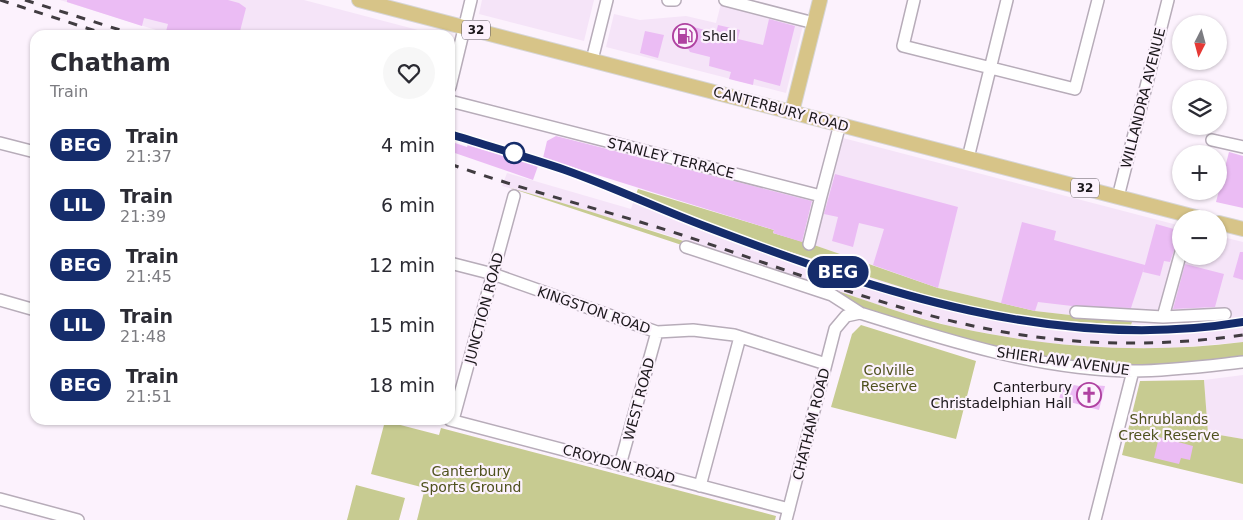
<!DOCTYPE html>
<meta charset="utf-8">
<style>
:root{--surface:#fff;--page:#f7f7f7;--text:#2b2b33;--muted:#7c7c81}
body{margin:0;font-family:"DejaVu Sans",sans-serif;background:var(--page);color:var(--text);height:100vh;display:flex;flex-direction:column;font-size:19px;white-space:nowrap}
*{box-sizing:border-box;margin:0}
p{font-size:16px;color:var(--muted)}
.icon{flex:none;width:28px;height:28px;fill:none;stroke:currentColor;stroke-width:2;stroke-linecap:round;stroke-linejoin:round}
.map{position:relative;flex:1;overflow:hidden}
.panel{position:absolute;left:30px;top:30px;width:425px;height:395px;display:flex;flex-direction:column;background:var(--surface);border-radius:15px;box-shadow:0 1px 4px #0004}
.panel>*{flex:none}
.badge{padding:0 10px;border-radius:16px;font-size:18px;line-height:32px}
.needle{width:32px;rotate:186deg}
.controls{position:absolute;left:1172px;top:15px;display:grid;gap:10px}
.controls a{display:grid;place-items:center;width:55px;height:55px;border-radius:50%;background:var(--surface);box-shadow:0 1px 4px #0004;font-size:25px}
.map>.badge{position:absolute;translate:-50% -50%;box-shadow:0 0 0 2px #fff}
.round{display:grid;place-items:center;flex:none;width:52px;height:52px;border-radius:26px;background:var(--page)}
.summary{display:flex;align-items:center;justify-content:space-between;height:85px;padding:0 20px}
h1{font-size:24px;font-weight:800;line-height:38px}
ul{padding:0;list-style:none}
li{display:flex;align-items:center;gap:15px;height:60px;padding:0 20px}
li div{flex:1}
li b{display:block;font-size:19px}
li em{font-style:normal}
li .badge{min-width:55px;font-weight:700;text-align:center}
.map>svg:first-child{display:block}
.built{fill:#f5e4f8}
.green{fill:#c7cb91}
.building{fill:#ebbcf4}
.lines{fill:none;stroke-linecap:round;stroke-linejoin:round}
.minor-casing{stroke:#b7acb9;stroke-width:14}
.major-casing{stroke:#d6d5d6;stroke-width:16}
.minor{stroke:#fff;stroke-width:11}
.major{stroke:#d7c488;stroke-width:14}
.rail{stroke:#413c41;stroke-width:3;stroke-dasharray:9 9;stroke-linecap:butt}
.line-casing{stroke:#fff;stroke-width:11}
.line{stroke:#152c6b;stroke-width:8}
.stop-dot{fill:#fff;stroke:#152c6b;stroke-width:2.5}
.labels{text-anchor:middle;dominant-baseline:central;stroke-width:4.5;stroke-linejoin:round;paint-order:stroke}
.shield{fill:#fcf2fd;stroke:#5e595f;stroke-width:1}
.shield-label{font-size:12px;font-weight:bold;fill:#1b171b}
.poi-label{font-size:14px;fill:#1b171b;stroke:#fcf2fd;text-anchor:start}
.street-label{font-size:14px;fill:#1b171b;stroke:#fcf2fd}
.park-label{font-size:14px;fill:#4f511d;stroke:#fcf2fd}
</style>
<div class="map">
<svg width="1243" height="520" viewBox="0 0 1243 520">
<rect width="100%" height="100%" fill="#fcf2fd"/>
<!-- built -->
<path class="built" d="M 60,0 L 304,0 L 437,35 L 172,35 Z
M 482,0 L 594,0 L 584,41 L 479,14 Z
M 722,0 L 804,21 L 786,93 L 606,47 L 614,14 L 640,20 L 686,16 L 716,23 Z
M 843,138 L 1181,226 L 1181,256 L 1219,256 L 1219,236 L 1243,242 L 1243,342 L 1163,349 L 1120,349 L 1036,342 L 957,328 L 900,312 L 661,233 L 502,186 L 507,173 L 631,209 L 636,194 L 718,227 L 894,285 L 974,308 L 1045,320 L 1119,325 L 1132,322 L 1035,311 L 938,288 L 814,245 Z
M 1243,375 L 1243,439 L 1208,433 L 1204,380 Z"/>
<!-- green -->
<path class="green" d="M 507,187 C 613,217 716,252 820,285 C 866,300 912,318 959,328 C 1053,348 1147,354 1243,342 L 1243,357 C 1204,361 1165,368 1126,366 C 1024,361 928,329 831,299 L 832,295 Z
M 638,189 L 774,230 L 773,233 L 814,245 L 938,288 L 1035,311 L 1132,322 L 1131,325 L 1045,320 L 974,308 L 942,300 L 756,241 L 636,194 Z
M 861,325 L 976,361 L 956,439 L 831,407 L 852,334 Z
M 1204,380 L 1208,433 L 1243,439 L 1243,484 L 1122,455 L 1140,381 Z
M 385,421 L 439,435 L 441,428 L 776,516 L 775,520 L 417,520 L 425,488 L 371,474 Z
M 356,485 L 405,498 L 399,520 L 347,520 Z"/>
<!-- building -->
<path class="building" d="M 67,0 L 228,0 L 239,3 L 246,8 L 239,35 L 191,33 L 191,35 L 165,35 L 168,24 L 144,18 L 142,26 L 67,2 Z
M 769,19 L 795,26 L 780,86 L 754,79 L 753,85 L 729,79 L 731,72 L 709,66 L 710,57 L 690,52 L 686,45 L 690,26 L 716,33 L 718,25 L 740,30 L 738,39 L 763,45 Z
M 645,31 L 664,35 L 658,58 L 640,53 Z
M 556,136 L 812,201 L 802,242 L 773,233 L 774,230 L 543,158 L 547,141 Z
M 455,143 L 467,147 L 468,144 L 538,166 L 533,180 L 452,152 Z
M 1229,152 L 1243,156 L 1243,208 L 1216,202 Z
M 835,174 L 958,207 L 938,288 L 873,265 L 884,229 L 859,223 L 853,247 L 832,241 L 838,217 L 824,214 Z
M 1022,222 L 1056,231 L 1054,240 L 1145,265 L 1131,308 L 1072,306 L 1038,302 L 1035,311 L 1001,303 Z
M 1156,224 L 1181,231 L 1170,262 L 1164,261 L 1160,276 L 1143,272 Z
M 1240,252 L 1243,252 L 1243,280 L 1233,277 Z
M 1185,264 L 1224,274 L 1215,307 L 1173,309 Z
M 1063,383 L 1090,388 L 1092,385 L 1105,386 L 1099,410 L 1059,399 Z
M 1159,437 L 1193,446 L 1190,460 L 1181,458 L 1179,464 L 1154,458 Z"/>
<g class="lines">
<defs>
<path id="minor" d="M 668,0 L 675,0
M 725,0 L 814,23
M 914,0 L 903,46 L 1075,89 L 1098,0
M 592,60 L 607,0
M 450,87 L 471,0
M 450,101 L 821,196 L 840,124
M 1212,140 L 1243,147
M 0,143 L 35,152
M 968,158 L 1007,0
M 1118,197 L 1168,0
M 809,244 L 821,196
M 686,247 L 832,295 L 860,313
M 450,263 L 493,274 L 657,332 L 693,330 L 734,335 L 826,364
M 0,300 L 35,310
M 1076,312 L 1163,317 L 1181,252
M 1163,317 L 1225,314
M 450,420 L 789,509
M 453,420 L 514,196
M 620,465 L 657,332
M 700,486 L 740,337
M 0,499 L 78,520
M 786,520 L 835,329 L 846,316 L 860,313 C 949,341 1040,370 1134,371 C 1170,371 1207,366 1243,362
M 1095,520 L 1133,371"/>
<path id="major" d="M 359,0 L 1203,219
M 792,112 L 820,0
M 1219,223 L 1243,229"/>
</defs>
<!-- minor casing -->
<use href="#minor" class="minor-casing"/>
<!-- major casing -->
<use href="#major" class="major-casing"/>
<!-- minor -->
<use href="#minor" class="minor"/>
<!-- major -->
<use href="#major" class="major"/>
<!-- rail -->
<path class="rail" d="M 0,0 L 108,35
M 25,0 L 136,35
M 450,134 C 488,145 527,157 565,170 C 613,187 659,209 707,227 C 878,292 1058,353 1243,322
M 450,164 C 526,191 605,210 682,235 C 783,268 889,310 993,330 C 1076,346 1160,347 1243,335"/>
</g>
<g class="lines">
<defs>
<path id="line" d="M 450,134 C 488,146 527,157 565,170 C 613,187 659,209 707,227 C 878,292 1058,353 1243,322"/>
</defs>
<!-- line casing -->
<use href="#line" class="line-casing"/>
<!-- line -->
<use href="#line" class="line"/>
</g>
<!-- icons -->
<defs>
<symbol id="fuel-ring" viewBox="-11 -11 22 22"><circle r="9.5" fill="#fcf2fd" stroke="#af42a1" stroke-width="1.5"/><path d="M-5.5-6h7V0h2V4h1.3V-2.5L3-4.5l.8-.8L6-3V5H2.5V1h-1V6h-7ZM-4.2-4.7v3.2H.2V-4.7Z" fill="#af42a1"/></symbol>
<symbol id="church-ring" viewBox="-11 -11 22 22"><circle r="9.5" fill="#fcf2fd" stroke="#af42a1" stroke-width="1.5"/><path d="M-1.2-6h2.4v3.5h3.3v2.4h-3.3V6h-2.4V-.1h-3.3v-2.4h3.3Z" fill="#af42a1"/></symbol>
</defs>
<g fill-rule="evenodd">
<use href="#fuel-ring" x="671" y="22" width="28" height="28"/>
<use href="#church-ring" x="1075" y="381" width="28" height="28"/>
</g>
<!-- markers -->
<circle class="stop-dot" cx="514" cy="153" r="10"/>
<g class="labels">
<!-- shield labels -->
<g class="shield">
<rect x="462" y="20.5" width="28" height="19" rx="4"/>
<rect x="1071" y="178.5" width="28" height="19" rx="4"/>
</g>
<g class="shield-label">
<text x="476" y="30">32</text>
<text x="1085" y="188">32</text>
</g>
<!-- poi labels -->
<g class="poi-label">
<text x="702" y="36">Shell</text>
<text x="1072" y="387" text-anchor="end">Canterbury<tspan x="1072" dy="16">Christadelphian Hall</tspan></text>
</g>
<!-- street labels -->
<g class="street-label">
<text transform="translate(1143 98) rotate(-76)">WILLANDRA AVENUE</text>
<text transform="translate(781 109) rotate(15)">CANTERBURY ROAD</text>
<text transform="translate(671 158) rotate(14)">STANLEY TERRACE</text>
<text transform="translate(484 308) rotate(-75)">JUNCTION ROAD</text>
<text transform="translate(594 310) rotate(19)">KINGSTON ROAD</text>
<text transform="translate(1063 361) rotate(8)">SHIERLAW AVENUE</text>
<text transform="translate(639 399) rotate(-75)">WEST ROAD</text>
<text transform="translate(811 424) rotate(-76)">CHATHAM ROAD</text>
<text transform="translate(619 464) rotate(15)">CROYDON ROAD</text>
</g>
<!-- park labels -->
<g class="park-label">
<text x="889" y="370">Colville<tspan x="889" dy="16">Reserve</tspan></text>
<text x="1169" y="419">Shrublands<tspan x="1169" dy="16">Creek Reserve</tspan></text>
<text x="471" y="471">Canterbury<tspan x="471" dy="16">Sports Ground</tspan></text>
</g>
</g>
</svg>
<div class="controls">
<a><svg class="needle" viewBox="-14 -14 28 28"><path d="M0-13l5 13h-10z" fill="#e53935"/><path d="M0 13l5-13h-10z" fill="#7c7c81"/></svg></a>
<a><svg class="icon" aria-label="layers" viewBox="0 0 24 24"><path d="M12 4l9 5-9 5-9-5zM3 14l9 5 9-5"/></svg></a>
<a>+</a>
<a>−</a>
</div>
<b class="badge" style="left:838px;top:272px;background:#152c6b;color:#fff">BEG</b>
<section class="panel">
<div class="summary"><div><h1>Chatham</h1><p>Train</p></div><a class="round"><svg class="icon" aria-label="heart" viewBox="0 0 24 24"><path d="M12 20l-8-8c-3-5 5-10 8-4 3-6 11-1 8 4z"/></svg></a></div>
<ul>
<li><span class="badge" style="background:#152c6b;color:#fff">BEG</span><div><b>Train</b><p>21:37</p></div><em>4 min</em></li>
<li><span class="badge" style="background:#152c6b;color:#fff">LIL</span><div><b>Train</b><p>21:39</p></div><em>6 min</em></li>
<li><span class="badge" style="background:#152c6b;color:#fff">BEG</span><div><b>Train</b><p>21:45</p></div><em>12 min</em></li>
<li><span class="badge" style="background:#152c6b;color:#fff">LIL</span><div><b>Train</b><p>21:48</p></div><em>15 min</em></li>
<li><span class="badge" style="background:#152c6b;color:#fff">BEG</span><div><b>Train</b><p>21:51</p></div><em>18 min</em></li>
</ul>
</section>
</div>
